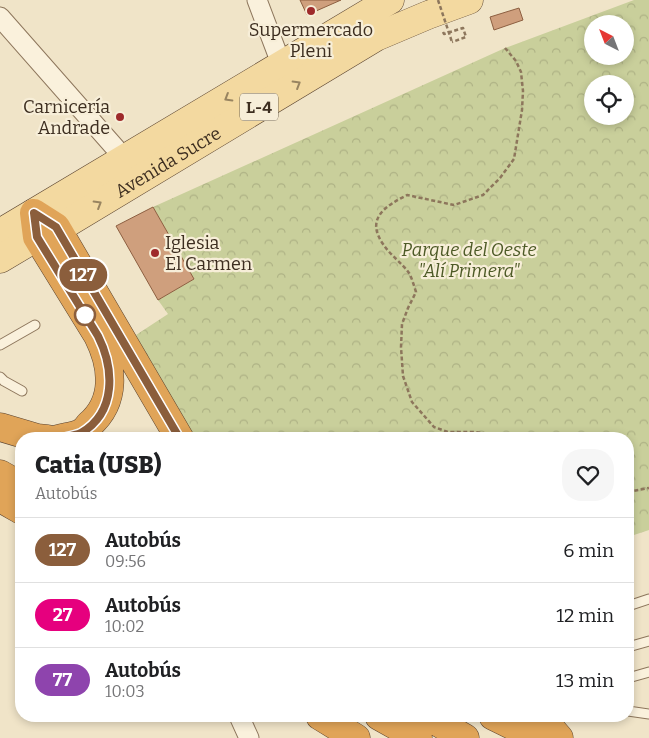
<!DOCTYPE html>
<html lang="es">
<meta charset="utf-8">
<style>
:root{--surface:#fff;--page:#f6f6f6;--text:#202124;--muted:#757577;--line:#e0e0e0}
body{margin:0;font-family:Bitter,serif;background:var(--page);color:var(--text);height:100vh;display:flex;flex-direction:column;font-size:19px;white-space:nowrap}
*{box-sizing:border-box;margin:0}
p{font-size:16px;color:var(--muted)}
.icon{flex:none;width:28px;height:28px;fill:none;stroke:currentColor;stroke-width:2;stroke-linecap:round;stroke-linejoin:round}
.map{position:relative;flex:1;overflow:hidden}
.side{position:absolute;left:15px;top:432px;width:619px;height:290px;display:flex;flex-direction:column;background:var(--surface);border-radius:20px;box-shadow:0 2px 8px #0003}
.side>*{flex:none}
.badge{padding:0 10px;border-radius:16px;font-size:18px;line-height:32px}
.needle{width:32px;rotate:318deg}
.tools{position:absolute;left:584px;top:15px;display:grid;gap:10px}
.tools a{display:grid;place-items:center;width:50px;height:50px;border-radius:50%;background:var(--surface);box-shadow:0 2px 8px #0003;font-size:25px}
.map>.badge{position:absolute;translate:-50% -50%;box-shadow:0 0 0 2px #fff}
.round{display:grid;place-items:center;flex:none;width:52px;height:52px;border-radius:20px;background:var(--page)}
.overview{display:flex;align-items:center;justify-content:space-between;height:85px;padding:0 20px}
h1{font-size:24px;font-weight:800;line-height:38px}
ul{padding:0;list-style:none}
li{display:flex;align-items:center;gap:15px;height:65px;padding:0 20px;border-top:1px solid var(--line)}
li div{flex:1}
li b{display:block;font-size:19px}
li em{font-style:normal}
li .badge{min-width:55px;font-weight:700;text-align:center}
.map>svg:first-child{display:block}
.park{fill:url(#park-crowns);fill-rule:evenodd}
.building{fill:#cf9f7d;stroke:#8d5f41}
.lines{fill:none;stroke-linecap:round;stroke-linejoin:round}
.lane-casing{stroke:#8d765c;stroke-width:11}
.street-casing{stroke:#8d765c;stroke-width:21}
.primary-casing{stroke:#5b4430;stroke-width:29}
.highway-casing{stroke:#5b4430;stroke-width:29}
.path{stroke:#8d765c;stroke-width:2.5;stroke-dasharray:4 2.5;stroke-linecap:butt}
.lane{stroke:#faf1dc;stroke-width:9}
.street{stroke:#faf1dc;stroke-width:19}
.primary{stroke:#f3d9a0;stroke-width:28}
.highway{stroke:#e0a458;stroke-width:28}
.path-bridge{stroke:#8d765c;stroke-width:2.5;stroke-dasharray:4 2.5;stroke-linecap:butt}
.oneway{stroke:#988460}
.line-casing{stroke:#fff;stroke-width:11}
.line{stroke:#8b5e3c;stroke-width:8}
.poi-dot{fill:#9e2a2b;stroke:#f7eed8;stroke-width:2}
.stop-dot{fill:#fff;stroke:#8b5e3c;stroke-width:2.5}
.labels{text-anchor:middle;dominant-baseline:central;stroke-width:4.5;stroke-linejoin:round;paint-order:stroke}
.shield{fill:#f7eed8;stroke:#756857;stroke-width:1}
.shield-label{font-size:16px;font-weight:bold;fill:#3d2e20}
.poi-label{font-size:18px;fill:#3d2e20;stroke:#f7eed8}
.street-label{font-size:18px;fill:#3d2e20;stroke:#f7eed8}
.park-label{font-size:18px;font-style:italic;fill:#4d5a26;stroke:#f7eed8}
</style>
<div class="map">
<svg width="649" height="738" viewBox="0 0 649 738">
<defs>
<pattern id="park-crowns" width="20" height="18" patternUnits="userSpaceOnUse" patternTransform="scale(1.25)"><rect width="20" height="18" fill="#c9cf9b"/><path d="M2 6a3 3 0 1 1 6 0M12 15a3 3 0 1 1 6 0" fill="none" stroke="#aeb285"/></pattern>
</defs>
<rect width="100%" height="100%" fill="#f0e4c8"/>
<!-- park -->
<path class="park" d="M 634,0 L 649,0 L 649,530 L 628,537 L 628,439 L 195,439 L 180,416 L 136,335 L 168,314 L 158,300 L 194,279 L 153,207 L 505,48 ZM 592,24 L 625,24 L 625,56 L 592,56 ZM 592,84 L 625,84 L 625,116 L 592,116 Z"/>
<!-- building -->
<path class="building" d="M 300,0 L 341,0 L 307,15 Z
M 519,8 L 523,20 L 494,30 L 490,17 Z
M 153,207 L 194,279 L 158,300 L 116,226 Z"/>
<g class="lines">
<defs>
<path id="lane" d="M 0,345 L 35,325
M 0,377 L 4,381 L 22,391
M 628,606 L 649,599
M 628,647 L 649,641
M 628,678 L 649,672
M 628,711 L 649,714"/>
<path id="street" d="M 257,0 L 282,66
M 0,17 L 125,159
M 239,716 L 249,738"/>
<g id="primary">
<path d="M 0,233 L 390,0"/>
<path id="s1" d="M 0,259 L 37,237 L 69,222 L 376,37 L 428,15 L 469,0"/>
</g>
<path id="highway" d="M 34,213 L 37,237 L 98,336 C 113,366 117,401 89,425 C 87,428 84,431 81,433 C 75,436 65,437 58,439
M 34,213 L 56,227 L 180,439
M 0,427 L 37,438 L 47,439
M 0,474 L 21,486
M 0,498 L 21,510
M 320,716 L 356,738
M 379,716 L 418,738
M 427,716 L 465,738
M 493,716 L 538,738
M 540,716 L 559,738"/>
</defs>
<!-- lane casing -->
<use href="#lane" class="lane-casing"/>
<!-- street casing -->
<use href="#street" class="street-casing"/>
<!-- primary casing -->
<use href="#primary" class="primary-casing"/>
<!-- highway casing -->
<use href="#highway" class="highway-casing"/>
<!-- path -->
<path class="path" d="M 443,32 L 444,34 L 463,28 L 466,37 L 452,42
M 505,48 L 516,61 L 521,72 L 523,91 L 522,110 L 514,159 L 500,178 L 483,195 L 454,205 L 407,195 C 386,206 365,218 383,244 C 390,255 402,263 409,273 C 412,278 414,286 416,292 L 408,308 L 402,324 L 401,347 L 403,376 L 412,402 L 434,427 L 448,432 L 473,432 L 537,439
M 628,492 L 649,488"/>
<!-- lane -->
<use href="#lane" class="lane"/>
<!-- street -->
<use href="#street" class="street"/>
<!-- primary -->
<use href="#primary" class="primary"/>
<!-- highway -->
<use href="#highway" class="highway"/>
<!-- path-bridge -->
<path class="path-bridge" d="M 438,0 L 452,42"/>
</g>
<!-- one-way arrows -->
<defs><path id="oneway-chevron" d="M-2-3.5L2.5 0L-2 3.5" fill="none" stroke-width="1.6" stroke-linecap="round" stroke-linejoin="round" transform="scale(1.25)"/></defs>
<g class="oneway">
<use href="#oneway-chevron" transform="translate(297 84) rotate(-31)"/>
<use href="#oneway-chevron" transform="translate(228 98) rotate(149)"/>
<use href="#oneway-chevron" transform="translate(98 204) rotate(-31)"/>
</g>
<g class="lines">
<defs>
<path id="line" d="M 58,439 C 65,437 74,436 81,433 C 117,412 114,368 98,336 L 37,237 L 34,213 L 56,227 L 180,439"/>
</defs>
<!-- line casing -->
<use href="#line" class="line-casing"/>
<!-- line -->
<use href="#line" class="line"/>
</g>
<!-- markers -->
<g class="poi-dot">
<circle cx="311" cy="11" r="5"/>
<circle cx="120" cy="117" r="5"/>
<circle cx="155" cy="253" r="5"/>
</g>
<circle class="stop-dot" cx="85" cy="315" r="10"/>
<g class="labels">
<!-- shield labels -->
<rect class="shield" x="240" y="93.5" width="38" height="27" rx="4"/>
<g class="shield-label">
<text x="259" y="107">L-4</text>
</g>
<!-- poi labels -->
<g class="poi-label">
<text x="311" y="30">Supermercado<tspan x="311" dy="21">Pleni</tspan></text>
<text x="110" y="107" text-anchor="end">Carnicería<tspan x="110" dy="21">Andrade</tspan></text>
<text x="165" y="243" text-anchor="start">Iglesia<tspan x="165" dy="21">El Carmen</tspan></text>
</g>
<!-- street labels -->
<g class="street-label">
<text stroke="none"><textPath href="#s1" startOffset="194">Avenida Sucre</textPath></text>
</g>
<!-- park labels -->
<g class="park-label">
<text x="469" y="250">Parque del Oeste<tspan x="469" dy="21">"Alí Primera"</tspan></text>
</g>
</g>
</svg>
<div class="tools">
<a><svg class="needle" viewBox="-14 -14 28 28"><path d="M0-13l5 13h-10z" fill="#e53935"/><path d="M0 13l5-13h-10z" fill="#757577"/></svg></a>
<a><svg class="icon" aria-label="locate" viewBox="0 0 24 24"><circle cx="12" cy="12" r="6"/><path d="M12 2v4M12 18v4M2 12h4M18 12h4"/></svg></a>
</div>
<b class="badge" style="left:83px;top:275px;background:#8b5e3c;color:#fff">127</b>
<section class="side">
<div class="overview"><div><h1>Catia (USB)</h1><p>Autobús</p></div><a class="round"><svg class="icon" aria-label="heart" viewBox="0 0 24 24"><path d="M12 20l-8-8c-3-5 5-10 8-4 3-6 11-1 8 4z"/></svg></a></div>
<ul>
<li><span class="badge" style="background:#8b5e3c;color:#fff">127</span><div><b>Autobús</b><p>09:56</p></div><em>6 min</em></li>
<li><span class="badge" style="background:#e6007e;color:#fff">27</span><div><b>Autobús</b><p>10:02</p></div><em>12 min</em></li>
<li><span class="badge" style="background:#8e44ad;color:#fff">77</span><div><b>Autobús</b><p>10:03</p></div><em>13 min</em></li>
</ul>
</section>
</div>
